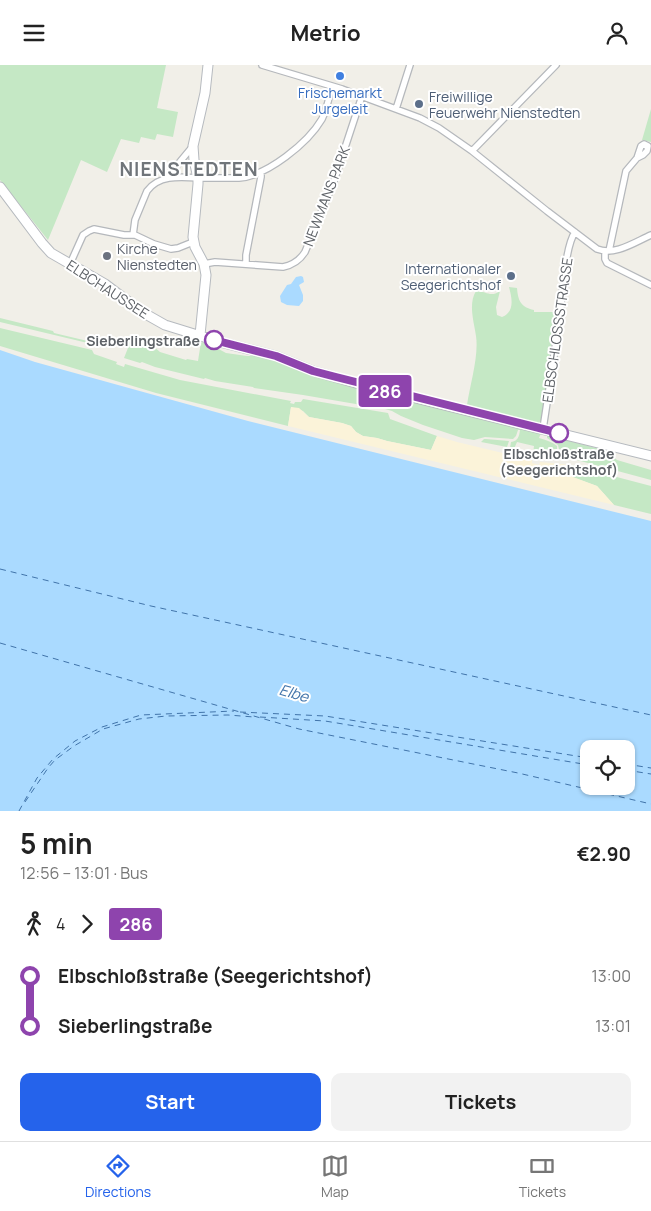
<!DOCTYPE html>
<meta charset="utf-8">
<style>
:root{--surface:#fff;--page:#f2f2f2;--text:#222;--muted:#767676;--line:#e0e0e0;--accent:#2563eb}
body{margin:0;font-family:Manrope,sans-serif;background:var(--page);color:var(--text);height:100vh;display:flex;flex-direction:column;font-size:19px;white-space:nowrap}
*{box-sizing:border-box;margin:0}
p{font-size:16px;color:var(--muted)}
.icon{flex:none;width:28px;height:28px;fill:none;stroke:currentColor;stroke-width:2;stroke-linecap:round;stroke-linejoin:round}
.map{position:relative;height:746px;overflow:hidden}
.details{display:flex;flex-direction:column;background:var(--surface);flex:1}
.details>*{flex:none}
.badge{padding:0 10px;border-radius:4px;font-size:18px;line-height:32px}
.controls{position:absolute;left:580px;top:675px;display:grid;gap:10px}
.controls a{display:grid;place-items:center;width:55px;height:55px;border-radius:10px;background:var(--surface);box-shadow:0 1px 4px #0004;font-size:25px}
.map>.badge{position:absolute;translate:-50% -50%;box-shadow:0 0 0 2px #fff}
.legs{display:flex;align-items:center;gap:8px;height:55px;padding:0 20px;font-size:16px}
.legs p{margin-inline-start:auto}
.head{display:flex;align-items:center;justify-content:space-between;height:85px;padding:0 20px}
h1{font-size:28px;font-weight:700;line-height:38px}
.cta{display:flex;gap:10px;margin-top:auto;padding:10px 20px}
.cta a{flex:1;height:58px;border-radius:10px;background:var(--accent);color:#fff;font-size:20px;font-weight:700;line-height:58px;text-align:center}
.cta a+a{background:var(--page);color:var(--text)}
ul{padding:0 20px;list-style:none}
li{display:flex;align-items:center;gap:18px;height:50px;font-size:19px}
li i{display:grid;place-items:center;width:8px;height:100%;margin:0 6px;background:currentColor}
li i::after{content:'';width:12px;height:12px;margin:-6px;border:4px solid;border-radius:50%;background:var(--surface)}
li p{margin-inline-start:auto}
li:first-child i{background:linear-gradient(#0000 50%,currentColor 0)}
li:last-child i{background:linear-gradient(currentColor 50%,#0000 0)}
header{display:flex;justify-content:space-between;align-items:center;height:65px;padding:0 20px;background:var(--surface);font-size:22px;font-weight:700}
.tabs{display:flex;justify-content:space-around;align-items:center;height:70px;border-top:1px solid var(--line);background:var(--surface);font-size:14px;color:var(--muted)}
.tabs a{display:grid;justify-items:center;gap:2px}
.tabs .selected{color:var(--accent)}
.map>svg:first-child{display:block}
.green{fill:#c5e8c5}
.sand{fill:#fbf3d9}
.water{fill:#aadaff;fill-rule:evenodd}
.lines{fill:none;stroke-linecap:round;stroke-linejoin:round}
.ferry{stroke:#4174aa;stroke-width:1;stroke-dasharray:6 5;stroke-linecap:butt}
.street-casing{stroke:#b5b8bc;stroke-width:8}
.secondary-casing{stroke:#b6babf;stroke-width:11}
.street{stroke:#fff;stroke-width:5.5}
.secondary{stroke:#fff;stroke-width:9}
.line-1-casing{stroke:#fff;stroke-width:11}
.line-1{stroke:#8e44ad;stroke-width:8}
.shop-dot{fill:#3f7fe0;stroke:#fff;stroke-width:2}
.service-dot{fill:#5c6f8a;stroke:#fff;stroke-width:2}
.worship-dot{fill:#6b7280;stroke:#fff;stroke-width:2}
.stop-1-dot{fill:#fff;stroke:#8e44ad;stroke-width:2.5}
.labels{text-anchor:middle;dominant-baseline:central;stroke-width:4;stroke-linejoin:round;paint-order:stroke}
.shop-label{font-size:14px;fill:#366cbe;stroke:#fff}
.service-label{font-size:14px;fill:#4e5e75;stroke:#fff;text-anchor:start}
.street-label{font-size:14px;fill:#5f6368;stroke:#fff}
.worship-label{font-size:14px;fill:#5b616d;stroke:#fff;text-anchor:start}
.stop-label{font-size:14px;font-weight:bold;fill:#5f6368;stroke:#fff;text-anchor:end}
.water-label{font-size:15px;font-style:italic;fill:#4174aa;stroke:#fff}
.district-label{font-size:19px;font-weight:bold;letter-spacing:1px;fill:#70757a;stroke:#fff}
</style>
<header><svg class="icon" aria-label="menu" viewBox="0 0 24 24"><path d="M4 6h16M4 12h16M4 18h16"/></svg>Metrio<svg class="icon" aria-label="person" viewBox="0 0 24 24"><circle cx="12" cy="8" r="4"/><path d="M4 21q1-7 8-7t8 7"/></svg></header>
<div class="map">
<svg width="651" height="746" viewBox="0 0 651 746">
<rect width="100%" height="100%" fill="#f1efe8"/>
<!-- green -->
<path class="green" d="M 0,0 L 166,0 L 157,43 L 178,47 L 173,72 L 157,69 L 155,75 L 141,72 L 139,78 L 121,74 L 107,107 L 81,95 L 48,175 L 0,115 Z
M 651,44 L 651,77 L 642,75 Z
M 509,222 L 517,223 C 518,236 521,242 534,245 L 534,247 L 555,247 L 542,354 L 540,357 L 537,358 L 467,340 C 470,320 479,291 476,271 C 474,257 468,239 476,226 C 487,226 490,233 500,226 L 496,242 L 497,250 L 502,252 C 515,247 512,233 509,222 Z
M 0,253 L 53,266 L 54,268 L 96,278 L 96,280 L 0,257 Z
M 0,263 L 92,285 L 94,289 L 117,297 L 116,299 L 124,302 L 125,299 L 180,315 L 291,336 L 290,338 L 294,339 L 295,337 L 301,337 L 303,334 L 388,348 L 390,354 L 437,371 L 431,385 L 387,376 L 377,373 L 363,371 L 356,367 L 351,361 L 342,358 L 309,352 L 303,346 L 291,342 L 288,361 L 156,328 L 0,281 Z
M 130,270 L 136,275 L 152,280 L 160,287 L 186,295 L 187,294 L 198,296 L 201,277 L 213,281 L 226,288 L 247,291 L 259,291 L 276,296 L 340,319 L 541,368 L 539,373 C 546,375 552,377 557,381 L 557,384 L 551,384 L 540,386 L 537,390 L 533,389 L 534,381 L 517,377 L 514,384 L 510,383 L 511,377 C 518,376 519,372 520,365 L 518,365 L 516,371 L 513,374 L 485,372 L 474,375 L 462,373 L 423,360 L 401,351 L 392,346 L 385,344 L 303,330 L 254,323 L 253,322 L 215,316 L 205,313 L 204,314 L 155,302 L 142,297 L 140,298 L 124,293 L 128,283 L 125,281 Z
M 547,370 L 611,387 L 612,391 L 617,395 L 651,405 L 651,415 L 573,394 L 572,390 L 559,384 L 558,380 L 547,373 Z
M 484,374 L 486,374 L 509,376 L 507,382 L 481,377 Z
M 547,385 L 555,385 L 555,387 L 560,388 L 561,386 L 570,391 L 571,394 L 539,391 L 541,387 Z
M 571,400 L 651,421 L 651,449 L 614,440 L 597,421 L 572,412 Z"/>
<!-- sand -->
<path class="sand" d="M 291,342 L 299,343 L 309,352 L 342,358 L 351,361 L 356,367 L 363,371 L 377,373 L 387,376 L 431,385 L 437,371 L 457,377 L 532,395 L 532,398 L 539,400 L 540,397 L 571,400 L 573,412 L 597,421 L 614,440 L 288,361 Z"/>
<!-- water -->
<path class="water" d="M 301,211 L 303,212 L 304,217 L 299,220 L 303,230 L 303,236 L 299,241 L 287,240 L 281,237 L 280,231 L 287,220 L 291,219 L 296,212 Z
M 0,285 L 35,297 L 248,356 L 651,456 L 651,746 L 0,746 ZM 589,684 L 626,684 L 626,721 L 589,721 Z"/>
<g class="lines">
<!-- ferry -->
<path class="ferry" d="M 0,504 L 151,541 L 651,650
M 0,578 L 299,664 L 518,708 L 651,739
M 240,647 L 325,651 L 589,693
M 260,652 L 325,656 L 589,700
M 626,699 L 651,703
M 626,705 L 651,709
M 25,737 L 48,703 L 55,695 L 74,681 L 103,664 L 139,654 L 166,651 L 228,650 L 254,652
M 19,746 L 37,713 L 53,694 L 75,676 L 102,662 L 141,650 L 234,646"/>
<defs>
<path id="street" d="M 262,0 L 342,24 L 420,53 L 439,63 L 472,86 L 547,146 L 597,184 C 615,191 635,177 651,170
M 396,44 L 410,0
M 472,86 L 556,0
M 168,113 L 169,110 L 193,81
M 133,170 L 135,155 L 147,126 C 159,109 182,112 200,113 C 213,113 226,113 239,113 C 267,111 308,78 322,54 C 327,44 329,32 332,21
M 605,186 L 605,194 L 607,198 L 651,220
M 609,186 L 626,106 L 637,93 L 643,90 L 647,86 L 648,81 L 644,79 L 641,81 L 637,93
M 70,199 L 83,170 L 89,166 L 94,164 L 124,170 L 135,170 L 154,179 L 171,184 L 178,183 L 193,177
M 204,199 L 215,197 L 283,202 C 293,200 300,195 305,187 L 334,116 L 362,31
M 246,199 L 246,190 L 261,112 L 261,107
M 543,364 C 549,325 555,286 560,246 C 563,227 565,182 575,167"/>
<path id="secondary" d="M 0,122 L 42,178 L 51,188 L 105,219 L 142,247 L 165,260 L 220,277 L 276,291 L 313,306 L 363,320 L 651,391
M 200,270 L 206,210 L 204,199 L 195,182 L 193,172 L 198,119 L 198,113 L 194,95 L 193,81 L 205,28 L 208,0"/>
</defs>
<!-- street casing -->
<use href="#street" class="street-casing"/>
<!-- secondary casing -->
<use href="#secondary" class="secondary-casing"/>
<!-- street -->
<use href="#street" class="street"/>
<!-- secondary -->
<use href="#secondary" class="secondary"/>
</g>
<g class="lines">
<defs>
<path id="line-1" d="M 214,275 L 276,291 L 313,306 L 336,312 L 559,368"/>
</defs>
<!-- line-1 casing -->
<use href="#line-1" class="line-1-casing"/>
<!-- line-1 -->
<use href="#line-1" class="line-1"/>
</g>
<!-- markers -->
<circle class="shop-dot" cx="340" cy="11" r="5"/>
<g class="service-dot">
<circle cx="419" cy="39" r="5"/>
<circle cx="511" cy="211" r="5"/>
</g>
<circle class="worship-dot" cx="107" cy="191" r="5"/>
<g class="stop-1-dot">
<circle cx="214" cy="275" r="9"/>
<circle cx="559" cy="368" r="9"/>
</g>
<g class="labels">
<!-- shop labels -->
<g class="shop-label">
<text x="340" y="27">Frischemarkt<tspan x="340" dy="16">Jurgeleit</tspan></text>
</g>
<!-- service labels -->
<g class="service-label">
<text x="429" y="31">Freiwillige<tspan x="429" dy="16">Feuerwehr Nienstedten</tspan></text>
<text x="501" y="203" text-anchor="end">Internationaler<tspan x="501" dy="16">Seegerichtshof</tspan></text>
</g>
<!-- street labels -->
<g class="street-label">
<text transform="translate(326 131) rotate(-69)">NEWMANS PARK</text>
<text transform="translate(108 224) rotate(33)">ELBCHAUSSEE</text>
<text transform="translate(557 265) rotate(-82)">ELBSCHLOSSSTRASSE</text>
</g>
<!-- worship labels -->
<g class="worship-label">
<text x="117" y="183">Kirche<tspan x="117" dy="16">Nienstedten</tspan></text>
</g>
<!-- stop labels -->
<g class="stop-label">
<text x="200" y="275">Sieberlingstraße</text>
<text x="559" y="388" text-anchor="middle">Elbschloßstraße<tspan x="559" dy="16">(Seegerichtshof)</tspan></text>
</g>
<!-- water labels -->
<g class="water-label">
<text transform="translate(294 628) rotate(16)">Elbe</text>
</g>
<!-- district labels -->
<g class="district-label">
<text x="189" y="104">NIENSTEDTEN</text>
</g>
</g>
</svg>
<div class="controls">
<a><svg class="icon" aria-label="locate" viewBox="0 0 24 24"><circle cx="12" cy="12" r="6"/><path d="M12 2v4M12 18v4M2 12h4M18 12h4"/></svg></a>
</div>
<b class="badge" style="left:385px;top:326px;background:#8e44ad;color:#fff">286</b>
</div>
<section class="details">
<div class="head"><div><h1>5 min</h1><p>12:56 – 13:01 · Bus</p></div><b>€2.90</b></div>
<div class="legs"><svg class="icon" aria-label="walk" viewBox="0 0 24 24"><circle cx="13" cy="4" r="2"/><path d="M13 8l-2 6 4 7M11 14l-3 7M7 12l3-4h3l4 4"/></svg>4<svg class="icon" aria-label="forward" viewBox="0 0 24 24"><path d="M9 5l7 7-7 7"/></svg><b class="badge" style="background:#8e44ad;color:#fff">286</b></div>
<ul>
<li><i style="color:#8e44ad"></i><b>Elbschloßstraße (Seegerichtshof)</b><p>13:00</p></li>
<li><i style="color:#8e44ad"></i><b>Sieberlingstraße</b><p>13:01</p></li>
</ul>
<div class="cta"><a>Start</a><a>Tickets</a></div>
</section>
<nav class="tabs">
<a class="selected"><svg class="icon" aria-label="directions" viewBox="0 0 24 24"><path d="M12 3l9 9-9 9-9-9zM9 14v-3h6M13 9l2 2-2 2"/></svg>Directions</a>
<a><svg class="icon" aria-label="map" viewBox="0 0 24 24"><path d="M3 6l6-2 6 2 6-2v14l-6 2-6-2-6 2zM9 4v14M15 6v14"/></svg>Map</a>
<a><svg class="icon" aria-label="tickets" viewBox="0 0 24 24"><path d="M3 7h18v10H3zM15 7v10"/></svg>Tickets</a>
</nav>
